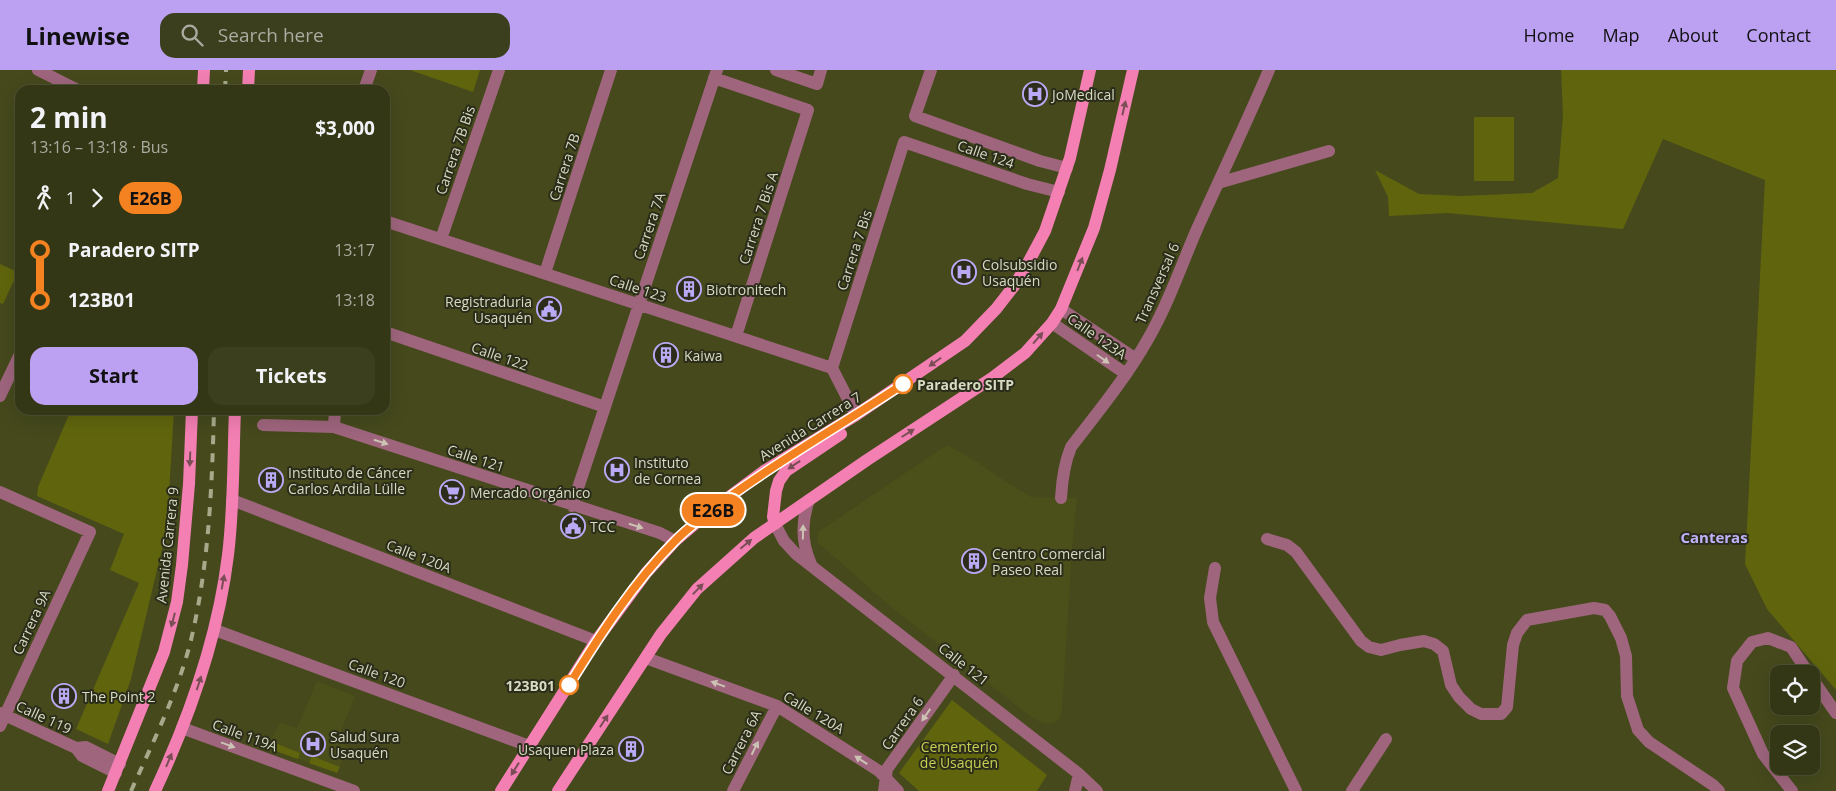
<!DOCTYPE html>
<meta charset="utf-8">
<style>
:root{--surface:#343715;--page:#3c3f1e;--text:#f1f3f6;--muted:#a9aca0;--line:#4e5134;--accent:#bca0f2}
body{margin:0;font-family:"Open Sans",sans-serif;background:var(--page);color:var(--text);height:100vh;display:flex;flex-direction:column;font-size:19px;white-space:nowrap}
*{box-sizing:border-box;margin:0}
p{font-size:16px;color:var(--muted)}
.icon{flex:none;width:28px;height:28px;fill:none;stroke:currentColor;stroke-width:2;stroke-linecap:round;stroke-linejoin:round}
.map{position:relative;flex:1;overflow:hidden}
.sheet{position:absolute;left:15px;top:15px;width:375px;height:330px;display:flex;flex-direction:column;background:var(--surface);border-radius:15px;box-shadow:0 5px 20px #0002,0 0 0 1px var(--line)}
.sheet>*{flex:none}
.badge{padding:0 10px;border-radius:16px;font-size:18px;line-height:32px}
.tools{position:absolute;left:1770px;top:595px;display:grid;gap:10px}
.tools a{display:grid;place-items:center;width:50px;height:50px;border-radius:10px;background:var(--surface);box-shadow:0 5px 20px #0002,0 0 0 1px var(--line);font-size:25px}
.map>.badge{position:absolute;translate:-50% -50%;box-shadow:0 0 0 2px #fff}
.legs{display:flex;align-items:center;gap:8px;height:55px;padding:0 15px;font-size:16px}
.legs p{margin-inline-start:auto}
.headline{display:flex;align-items:center;justify-content:space-between;height:85px;padding:0 15px}
h1{font-size:28px;font-weight:700;line-height:38px}
.primary-button{display:flex;gap:10px;margin-top:auto;padding:10px 15px}
.primary-button a{flex:1;height:58px;border-radius:15px;background:var(--accent);color:#111;font-size:20px;font-weight:700;line-height:58px;text-align:center}
.primary-button a+a{background:var(--page);color:var(--text)}
ul{padding:0 15px;list-style:none}
li{display:flex;align-items:center;gap:18px;height:50px;font-size:19px}
li i{display:grid;place-items:center;width:8px;height:100%;margin:0 6px;background:currentColor}
li i::after{content:'';width:12px;height:12px;margin:-6px;border:4px solid;border-radius:50%;background:var(--surface)}
li p{margin-inline-start:auto}
li:first-child i{background:linear-gradient(#0000 50%,currentColor 0)}
li:last-child i{background:linear-gradient(currentColor 50%,#0000 0)}
header{display:flex;align-items:center;gap:30px;box-sizing:border-box;height:70px;padding:0 25px;background:var(--accent);color:#111}
header strong{font-size:24px}
nav{display:flex;gap:28px;margin-inline-start:auto;font-size:18px}
.search{width:350px;height:45px;background:var(--page);display:flex;align-items:center;gap:12px;box-sizing:border-box;padding:0 18px;border-radius:15px;color:var(--muted);font-size:19px}
.map>svg:first-child{display:block}
.built{fill:#4b4f19}
.green{fill:#60650d}
.lines{fill:none;stroke-linecap:round;stroke-linejoin:round}
.minor{stroke:#9e657d;stroke-width:12}
.major{stroke:#f37fb3;stroke-width:12}
.rail{stroke:#a6aa8b;stroke-width:4;stroke-dasharray:9 9;stroke-linecap:butt}
.oneway{fill:#7b4e57}
.oneway2{fill:#ccc3b4}
.line-1-casing{stroke:#fff;stroke-width:11}
.line-1{stroke:#f58220;stroke-width:8}
.stop-1-dot{fill:#fff;stroke:#f58220;stroke-width:2.5}
.labels{text-anchor:middle;dominant-baseline:central;stroke-width:4;stroke-linejoin:round;paint-order:stroke}
.poi-label{font-size:14px;fill:#d7dbc2;stroke:#2b2d1a;text-anchor:start}
.street-label{font-size:14px;fill:#d7dbc2;stroke:#2b2d1a}
.stop-label{font-size:14px;font-weight:bold;fill:#d7dbc2;stroke:#2b2d1a;text-anchor:start}
.park-label{font-size:14px;fill:#c8d154;stroke:#2b2d1a}
.neighbourhood-label{font-size:15px;font-weight:bold;fill:#c1b3fa;stroke:#2b2d1a}
</style>
<header>
<strong>Linewise</strong>
<div class="search"><svg class="icon" aria-label="search" viewBox="0 0 24 24"><circle cx="10" cy="10" r="6"/><path d="M15 15l6 6"/></svg>Search here</div>
<nav><a>Home</a><a>Map</a><a>About</a><a>Contact</a></nav>
</header>
<div class="map">
<svg width="1836" height="721" viewBox="0 0 1836 721">
<rect width="100%" height="100%" fill="#45491c"/>
<!-- built -->
<path class="built" d="M 947,375 L 979,393 L 1005,411 L 1031,427 L 1077,428 L 1072,479 L 1062,640 L 1060,648 L 1054,653 L 1047,654 L 1040,652 L 1030,646 L 891,537 L 817,472 L 818,462 Z
M 317,611 L 355,626 L 337,671 L 349,676 L 337,703 L 267,678 L 280,652 L 297,658 Z"/>
<!-- green -->
<path class="green" d="M 410,0 L 480,0 L 473,22 Z
M 1561,0 L 1836,0 L 1836,620 L 1767,539 L 1745,494 L 1765,110 L 1663,69 L 1623,159 L 1447,143 L 1389,146 L 1388,127 L 1375,100 L 1419,124 L 1462,126 L 1532,123 L 1558,108 L 1563,45 Z
M 1474,47 L 1514,47 L 1514,111 L 1474,111 Z
M 0,194 L 18,202 L 3,234 L 0,233 Z
M 71,340 L 174,340 L 167,458 L 131,609 L 108,674 L 76,659 L 139,513 L 110,500 L 124,464 L 37,426 L 38,417 Z
M 952,630 L 1047,705 L 1037,721 L 919,721 L 899,703 Z
M 270,671 L 300,683 L 298,689 L 267,678 Z
M 312,686 L 340,697 L 337,703 L 309,693 Z"/>
<g class="lines">
<!-- minor -->
<path class="minor" d="M 38,0 L 78,20
M 776,0 L 817,14 L 821,0
M 931,0 L 915,46 L 1040,91 L 1067,98
M 714,8 L 808,40 L 736,266
M 364,20 L 371,0
M 1218,113 L 1329,81
M 385,151 L 832,298 L 856,345
M 441,169 L 499,0
M 545,203 L 611,0
M 1061,239 L 1136,289
M 1052,253 L 1126,304
M 385,262 L 605,337
M 832,298 L 904,72 L 1027,114 L 1059,122
M 0,326 L 20,284
M 263,355 L 334,357 L 660,463 L 675,471
M 334,357 L 335,340
M 0,422 L 90,462 L 0,656
M 1061,428 C 1062,410 1064,394 1071,377 C 1098,342 1126,308 1148,269 C 1168,235 1181,196 1197,159 C 1221,106 1246,54 1269,0
M 232,430 L 596,571
M 809,430 C 801,452 801,472 811,494
M 572,436 L 717,0
M 775,454 L 784,471 L 796,484 L 1079,704 L 1097,721
M 1267,469 L 1287,475 L 1296,482 L 1361,571 L 1369,577 L 1381,580 L 1400,575 L 1424,571 L 1434,574 L 1443,581 L 1451,615 L 1459,627 L 1471,639 L 1481,644 L 1501,644 L 1507,637 L 1513,575 L 1517,563 L 1527,550 L 1594,538 L 1605,540 L 1610,546 L 1621,568 L 1626,586 L 1627,626 L 1638,660 L 1649,672 L 1713,715 L 1719,721
M 1215,498 L 1210,528 L 1213,552 L 1296,721
M 215,560 L 529,676
M 646,588 L 777,636 L 879,701 L 898,721
M 1811,607 L 1836,643
M 0,643 L 76,678 L 86,677 L 120,694
M 182,658 L 354,721
M 76,678 L 82,686 L 116,703
M 733,721 L 777,636
M 884,721 L 887,699 L 954,605
M 1075,721 L 1079,704
M 1352,721 L 1386,669
M 1792,721 L 1763,684 L 1733,618 L 1737,591 L 1752,572 L 1768,568 L 1791,577 L 1809,604"/>
<!-- major -->
<path class="major" d="M 203,20 L 204,0
M 248,20 L 249,0
M 775,454 L 773,447 L 776,421 L 779,411 L 786,401 L 841,364
M 108,721 L 164,582 L 177,532 L 182,495 L 189,414 L 192,340
M 155,721 C 190,646 218,568 228,485 C 234,437 233,388 235,340
M 501,721 L 596,571 L 646,503 L 675,471 L 710,441 L 764,401 L 856,345 L 965,271 L 996,239 L 1014,216 L 1028,193 L 1045,161 L 1070,88 L 1090,0
M 558,721 L 661,564 L 697,519 L 754,468 L 867,390 L 992,308 L 1025,283 L 1052,253 L 1061,239 L 1094,158 L 1110,100 L 1133,0"/>
<!-- rail -->
<path class="rail" d="M 225,20 L 226,0
M 131,721 C 153,672 178,622 191,570 C 209,494 212,417 214,340"/>
</g>
<!-- one-way arrows -->
<defs><path id="oneway-solid" d="M-6-.8H1V-3.2L6.5 0L1 3.2V.8H-6Z" transform="scale(1.25)"/></defs>
<g class="oneway">
<use href="#oneway-solid" transform="translate(1124 38) rotate(-77)"/>
<use href="#oneway-solid" transform="translate(1080 194) rotate(-69)"/>
<use href="#oneway-solid" transform="translate(1038 268) rotate(-49)"/>
<use href="#oneway-solid" transform="translate(935 292) rotate(145)"/>
<use href="#oneway-solid" transform="translate(908 363) rotate(-32)"/>
<use href="#oneway-solid" transform="translate(190 389) rotate(92)"/>
<use href="#oneway-solid" transform="translate(794 395) rotate(146)"/>
<use href="#oneway-solid" transform="translate(746 474) rotate(-40)"/>
<use href="#oneway-solid" transform="translate(223 512) rotate(-80)"/>
<use href="#oneway-solid" transform="translate(698 519) rotate(-46)"/>
<use href="#oneway-solid" transform="translate(173 550) rotate(105)"/>
<use href="#oneway-solid" transform="translate(199 613) rotate(-72)"/>
<use href="#oneway-solid" transform="translate(604 651) rotate(-57)"/>
<use href="#oneway-solid" transform="translate(169 690) rotate(-67)"/>
<use href="#oneway-solid" transform="translate(515 699) rotate(122)"/>
</g>
<g class="oneway2">
<use href="#oneway-solid" transform="translate(1103 289) rotate(35)"/>
<use href="#oneway-solid" transform="translate(381 372) rotate(18)"/>
<use href="#oneway-solid" transform="translate(636 456) rotate(18)"/>
<use href="#oneway-solid" transform="translate(803 462) rotate(-89)"/>
<use href="#oneway-solid" transform="translate(718 614) rotate(-160)"/>
<use href="#oneway-solid" transform="translate(926 645) rotate(125)"/>
<use href="#oneway-solid" transform="translate(228 675) rotate(20)"/>
<use href="#oneway-solid" transform="translate(755 678) rotate(-63)"/>
<use href="#oneway-solid" transform="translate(861 690) rotate(-147)"/>
</g>
<g class="lines">
<defs>
<path id="line-1" d="M 569,615 C 600,565 633,513 675,471 C 690,455 710,442 728,428 C 784,387 845,353 903,314"/>
</defs>
<!-- line-1 casing -->
<use href="#line-1" class="line-1-casing"/>
<!-- line-1 -->
<use href="#line-1" class="line-1"/>
</g>
<!-- icons -->
<defs>
<symbol id="hospital-ring" viewBox="-11 -11 22 22"><circle r="9.5" fill="#2b2d1a" stroke="#baaaf6" stroke-width="1.5"/><path d="M-5-5h3v3.5h4V-5h3V5h-3V1.5h-4V5h-3Z" fill="#baaaf6"/></symbol>
<symbol id="building-ring" viewBox="-11 -11 22 22"><circle r="9.5" fill="#2b2d1a" stroke="#baaaf6" stroke-width="1.5"/><path d="M-4-6H4V6H1V3H-1V6H-4ZM-2.5-4.3h1.7v1.8h-1.7ZM.8-4.3h1.7v1.8H.8ZM-2.5-1h1.7V.8h-1.7ZM.8-1h1.7V.8H.8Z" fill="#baaaf6"/></symbol>
<symbol id="civic-ring" viewBox="-11 -11 22 22"><circle r="9.5" fill="#2b2d1a" stroke="#baaaf6" stroke-width="1.5"/><path d="M-.6-6.5H3V-4.5H.6V-3L4-1V1h2V6H-6V1h2V-1L-.6-3ZM-1.2 2.5V6h2.4V2.5Z" fill="#baaaf6"/></symbol>
<symbol id="supermarket-ring" viewBox="-11 -11 22 22"><circle r="9.5" fill="#2b2d1a" stroke="#baaaf6" stroke-width="1.5"/><path d="M-6-5.5h2.5l.6 2H6L4.5 2H-2.5L-4.4-4H-6ZM-1.5 3.2a1.3 1.3 0 1 0 .1 0ZM3 3.2a1.3 1.3 0 1 0 .1 0Z" fill="#baaaf6"/></symbol>
</defs>
<g fill-rule="evenodd">
<use href="#hospital-ring" x="1021" y="10" width="28" height="28"/>
<use href="#hospital-ring" x="950" y="188" width="28" height="28"/>
<use href="#building-ring" x="675" y="205" width="28" height="28"/>
<use href="#civic-ring" x="535" y="225" width="28" height="28"/>
<use href="#building-ring" x="652" y="271" width="28" height="28"/>
<use href="#hospital-ring" x="603" y="386" width="28" height="28"/>
<use href="#building-ring" x="257" y="396" width="28" height="28"/>
<use href="#supermarket-ring" x="438" y="408" width="28" height="28"/>
<use href="#civic-ring" x="559" y="442" width="28" height="28"/>
<use href="#building-ring" x="960" y="477" width="28" height="28"/>
<use href="#building-ring" x="50" y="612" width="28" height="28"/>
<use href="#hospital-ring" x="299" y="660" width="28" height="28"/>
<use href="#building-ring" x="617" y="665" width="28" height="28"/>
</g>
<!-- markers -->
<g class="stop-1-dot">
<circle cx="903" cy="314" r="9"/>
<circle cx="569" cy="615" r="9"/>
</g>
<g class="labels">
<!-- poi labels -->
<g class="poi-label">
<text x="1052" y="24">JoMedical</text>
<text x="982" y="194">Colsubsidio<tspan x="982" dy="16">Usaquén</tspan></text>
<text x="706" y="219">Biotronitech</text>
<text x="532" y="231" text-anchor="end">Registraduria<tspan x="532" dy="16">Usaquén</tspan></text>
<text x="684" y="285">Kaiwa</text>
<text x="634" y="392">Instituto<tspan x="634" dy="16">de Cornea</tspan></text>
<text x="288" y="402">Instituto de Cáncer<tspan x="288" dy="16">Carlos Ardila Lülle</tspan></text>
<text x="470" y="422">Mercado Orgánico</text>
<text x="590" y="456">TCC</text>
<text x="992" y="483">Centro Comercial<tspan x="992" dy="16">Paseo Real</tspan></text>
<text x="82" y="626">The Point 2</text>
<text x="330" y="666">Salud Sura<tspan x="330" dy="16">Usaquén</tspan></text>
<text x="614" y="679" text-anchor="end">Usaquen Plaza</text>
</g>
<!-- street labels -->
<g class="street-label">
<text transform="translate(455 80) rotate(-71)">Carrera 7B Bis</text>
<text transform="translate(986 84) rotate(19)">Calle 124</text>
<text transform="translate(564 97) rotate(-72)">Carrera 7B</text>
<text transform="translate(758 148) rotate(-72)">Carrera 7 Bis A</text>
<text transform="translate(649 156) rotate(-71)">Carrera 7A</text>
<text transform="translate(854 180) rotate(-72)">Carrera 7 Bis</text>
<text transform="translate(1157 213) rotate(-66)">Transversal 6</text>
<text transform="translate(638 218) rotate(18)">Calle 123</text>
<text transform="translate(1097 266) rotate(35)">Calle 123A</text>
<text transform="translate(500 286) rotate(19)">Calle 122</text>
<text transform="translate(810 356) rotate(-32)">Avenida Carrera 7</text>
<text transform="translate(476 388) rotate(18)">Calle 121</text>
<text transform="translate(167 475) rotate(-84)">Avenida Carrera 9</text>
<text transform="translate(419 486) rotate(21)">Calle 120A</text>
<text transform="translate(31 552) rotate(-65)">Carrera 9A</text>
<text transform="translate(964 594) rotate(38)">Calle 121</text>
<text transform="translate(377 603) rotate(20)">Calle 120</text>
<text transform="translate(814 642) rotate(31)">Calle 120A</text>
<text transform="translate(44 647) rotate(25)">Calle 119</text>
<text transform="translate(902 653) rotate(-55)">Carrera 6</text>
<text transform="translate(245 665) rotate(20)">Calle 119A</text>
<text transform="translate(741 672) rotate(-63)">Carrera 6A</text>
</g>
<!-- stop labels -->
<g class="stop-label">
<text x="917" y="314">Paradero SITP</text>
<text x="555" y="615" text-anchor="end">123B01</text>
</g>
<!-- park labels -->
<g class="park-label">
<text x="959" y="676">Cementerio<tspan x="959" dy="16">de Usaquén</tspan></text>
</g>
<!-- neighbourhood labels -->
<g class="neighbourhood-label">
<text x="1714" y="467">Canteras</text>
</g>
</g>
</svg>
<div class="tools">
<a><svg class="icon" aria-label="locate" viewBox="0 0 24 24"><circle cx="12" cy="12" r="6"/><path d="M12 2v4M12 18v4M2 12h4M18 12h4"/></svg></a>
<a><svg class="icon" aria-label="layers" viewBox="0 0 24 24"><path d="M12 4l9 5-9 5-9-5zM3 14l9 5 9-5"/></svg></a>
</div>
<b class="badge" style="left:713px;top:440px;background:#f58220;color:#111">E26B</b>
<section class="sheet">
<div class="headline"><div><h1>2 min</h1><p>13:16 – 13:18 · Bus</p></div><b>$3,000</b></div>
<div class="legs"><svg class="icon" aria-label="walk" viewBox="0 0 24 24"><circle cx="13" cy="4" r="2"/><path d="M13 8l-2 6 4 7M11 14l-3 7M7 12l3-4h3l4 4"/></svg>1<svg class="icon" aria-label="forward" viewBox="0 0 24 24"><path d="M9 5l7 7-7 7"/></svg><b class="badge" style="background:#f58220;color:#111">E26B</b></div>
<ul>
<li><i style="color:#f58220"></i><b>Paradero SITP</b><p>13:17</p></li>
<li><i style="color:#f58220"></i><b>123B01</b><p>13:18</p></li>
</ul>
<div class="primary-button"><a>Start</a><a>Tickets</a></div>
</section>
</div>
